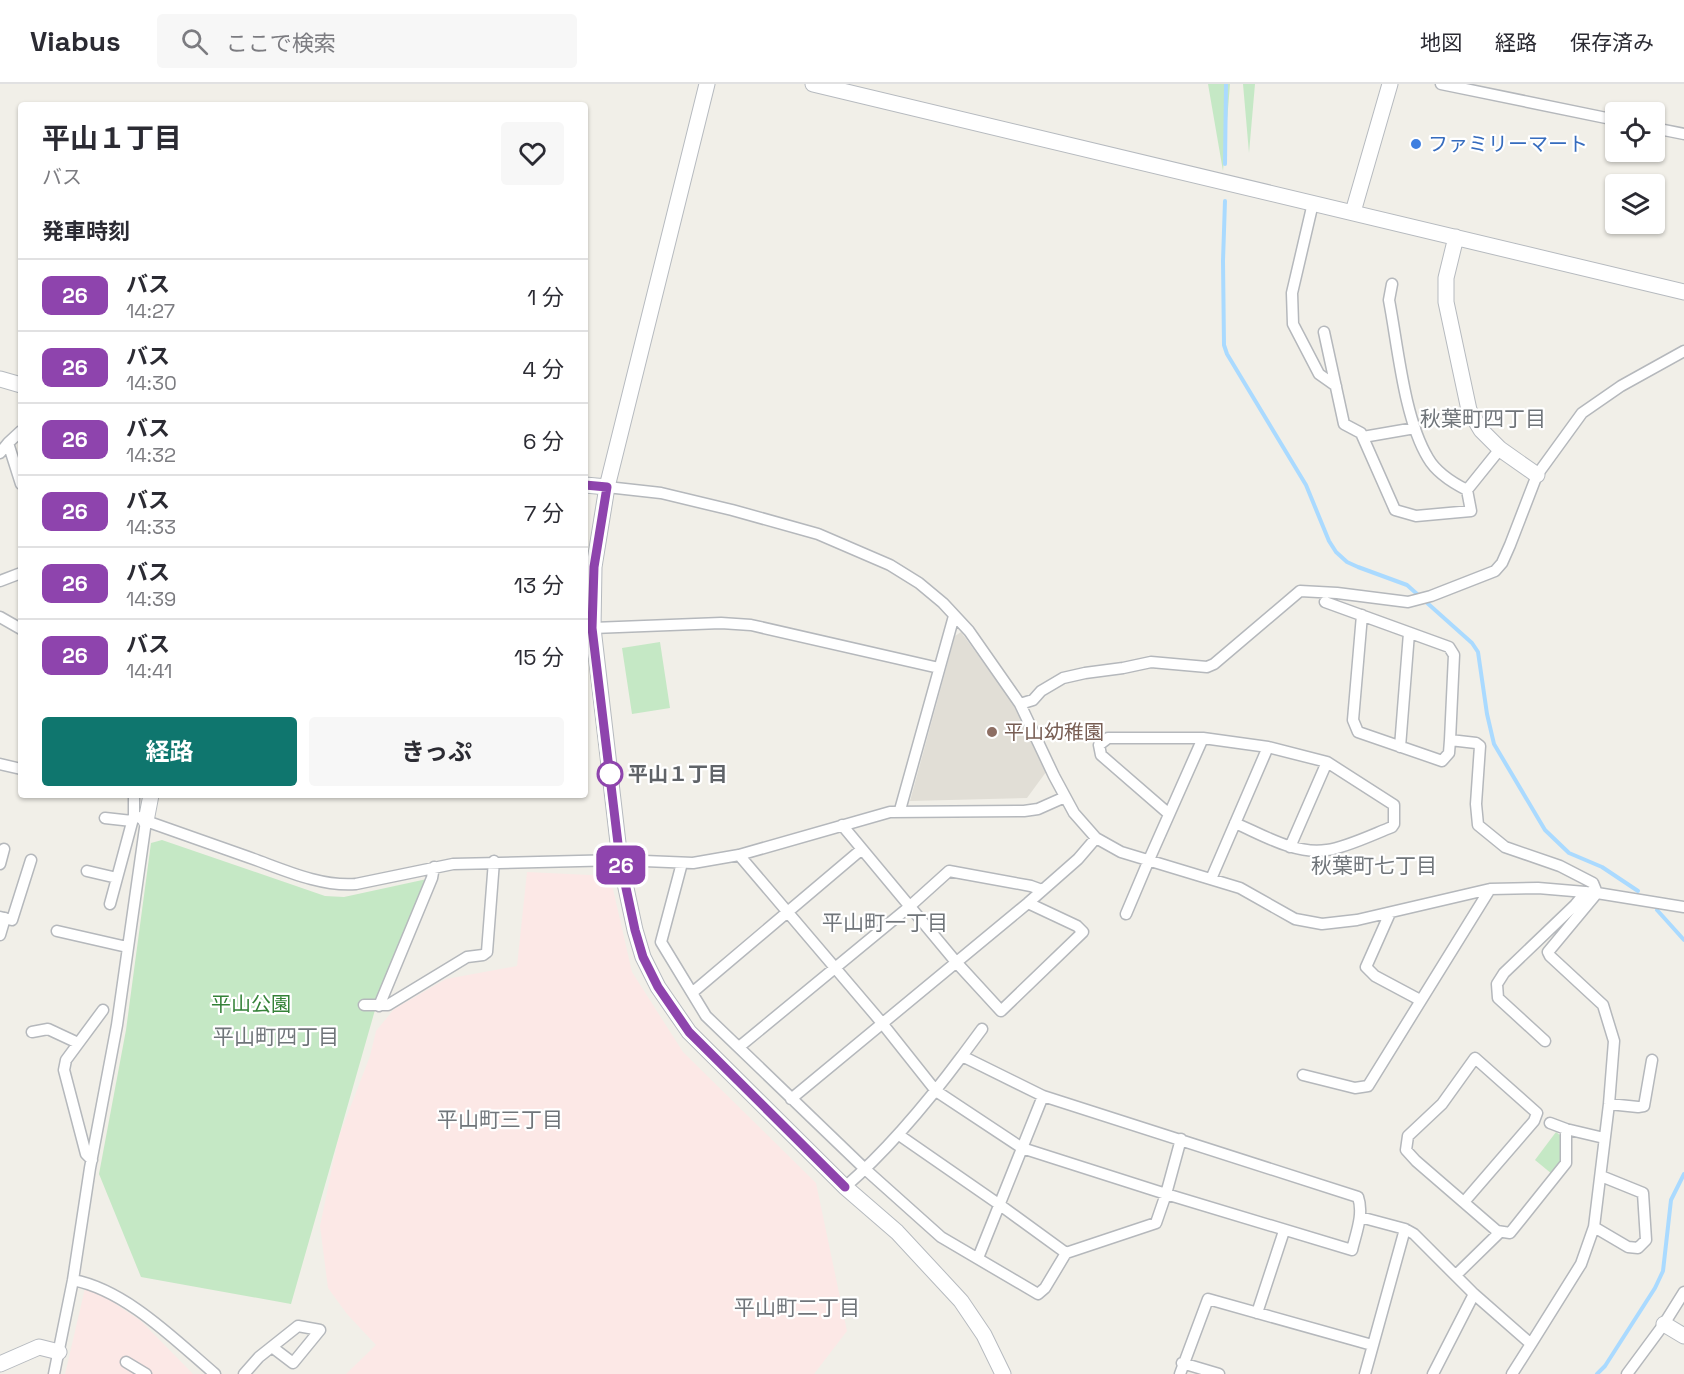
<!DOCTYPE html>
<html lang="ja">
<meta charset="utf-8">
<style>
:root{--surface:#fff;--page:#f7f7f7;--text:#2b2b33;--muted:#7c7c81;--line:#e1e1e2;--accent:#0f766e}
body{margin:0;font-family:"Space Grotesk","Noto Sans JP",sans-serif;background:var(--page);color:var(--text);height:100vh;display:flex;flex-direction:column;font-size:22px;white-space:nowrap}
*{box-sizing:border-box;margin:0}
p{font-size:20px;color:var(--muted)}
.icon{flex:none;width:33px;height:33px;fill:none;stroke:currentColor;stroke-width:2;stroke-linecap:round;stroke-linejoin:round}
.map{position:relative;flex:1;overflow:hidden}
.panel{position:absolute;left:18px;top:18px;width:570px;height:696px;display:flex;flex-direction:column;background:var(--surface);border-radius:6px;box-shadow:0 2px 4px #0004}
.panel>*{flex:none}
.badge{padding:0 12px;border-radius:9px;font-size:21px;line-height:39px}
.buttons{position:absolute;left:1605px;top:18px;display:grid;gap:12px}
.buttons a{display:grid;place-items:center;width:60px;height:60px;border-radius:6px;background:var(--surface);box-shadow:0 2px 4px #0004;font-size:30px}
.map>.badge{position:absolute;translate:-50% -50%;box-shadow:0 0 0 3px #fff}
h2{padding:0 24px;font-size:22px;line-height:54px}
.round{display:grid;place-items:center;flex:none;width:63px;height:63px;border-radius:6px;background:var(--page)}
.headline{display:flex;align-items:center;justify-content:space-between;height:102px;padding:0 24px}
h1{font-size:28px;font-weight:700;line-height:45px}
.button{display:flex;gap:12px;margin-top:auto;padding:12px 24px}
.button a{flex:1;height:69px;border-radius:6px;background:var(--accent);color:#fff;font-size:24px;font-weight:700;line-height:69px;text-align:center}
.button a+a{background:var(--page);color:var(--text)}
ul{padding:0;list-style:none}
li{display:flex;align-items:center;gap:18px;height:72px;padding:0 24px;border-top:2px solid var(--line)}
li div{flex:1}
li b{display:block;font-size:22px}
li em{font-style:normal}
li .badge{min-width:66px;font-weight:700;text-align:center}
header{display:flex;align-items:center;gap:36px;box-sizing:border-box;height:84px;padding:0 30px;background:var(--surface);border-bottom:2px solid var(--line)}
header strong{font-size:28px}
nav{display:flex;gap:33px;margin-inline-start:auto;font-size:21px}
.search{width:420px;height:54px;background:var(--page);display:flex;align-items:center;gap:15px;box-sizing:border-box;padding:0 21px;border-radius:6px;color:var(--muted);font-size:22px}
.map>svg:first-child{display:block}
.education{fill:#e1ded6}
.medical{fill:#fce8e6}
.green{fill:#c5e8c5}
.lines{fill:none;stroke-linecap:round;stroke-linejoin:round}
.stream{stroke:#aadaff;stroke-width:4}
.street-casing{stroke:#b5b8bc;stroke-width:13}
.secondary-casing{stroke:#b6babf;stroke-width:17}
.street{stroke:#fff;stroke-width:10}
.secondary{stroke:#fff;stroke-width:15}
.line-casing{stroke:#fff;stroke-width:14}
.line{stroke:#8e44ad;stroke-width:9}
.shop-dot{fill:#3f7fe0;stroke:#fff;stroke-width:2}
.education-dot{fill:#8d6e63;stroke:#fff;stroke-width:2}
.stop-dot{fill:#fff;stroke:#8e44ad;stroke-width:3}
.labels{text-anchor:middle;dominant-baseline:central;stroke-width:4.5;stroke-linejoin:round;paint-order:stroke}
.shop-label{font-size:20px;fill:#366cbe;stroke:#fff;text-anchor:start}
.education-label{font-size:20px;fill:#785e54;stroke:#fff;text-anchor:start}
.stop-label{font-size:20px;font-weight:bold;fill:#5f6368;stroke:#fff;text-anchor:start}
.park-label{font-size:20px;fill:#348238;stroke:#fff}
.neighbourhood-label{font-size:21px;fill:#70757a;stroke:#fff}
</style>
<header>
<strong>Viabus</strong>
<div class="search"><svg class="icon" aria-label="search" viewBox="0 0 24 24"><circle cx="10" cy="10" r="6"/><path d="M15 15l6 6"/></svg>ここで検索</div>
<nav><a>地図</a><a>経路</a><a>保存済み</a></nav>
</header>
<div class="map">
<svg width="1684" height="1290" viewBox="0 0 1684 1290">
<rect width="100%" height="100%" fill="#f1efe8"/>
<!-- education -->
<path class="education" d="M 961,548 L 1013,619 L 1046,688 L 1027,714 L 910,717 L 955,552 Z"/>
<!-- medical -->
<path class="medical" d="M 527,788 L 610,792 L 632,888 L 683,968 L 816,1099 L 847,1247 L 814,1290 L 346,1290 L 376,1261 L 347,1230 L 328,1204 L 320,1142 L 338,1055 L 370,972 L 376,947 L 394,925 L 446,895 L 517,882 Z
M 86,1200 L 141,1237 L 193,1290 L 65,1290 Z"/>
<!-- green -->
<path class="green" d="M 1208,0 L 1230,0 L 1223,87 Z
M 1243,0 L 1255,0 L 1249,69 Z
M 660,558 L 670,624 L 632,630 L 622,564 Z
M 162,756 L 325,812 L 344,813 L 427,795 L 377,919 L 291,1220 L 141,1193 L 99,1090 L 126,946 L 151,759 Z
M 1556,1048 L 1561,1052 L 1561,1081 L 1552,1090 L 1535,1076 Z"/>
<g class="lines">
<!-- stream -->
<path class="stream" d="M 1225,80 L 1226,0
M 1225,117 L 1223,177 L 1224,261 L 1227,270 L 1306,401 L 1329,457 L 1336,468 L 1347,478 L 1358,483 L 1407,501 L 1472,559 L 1478,568 L 1487,630 L 1494,660 L 1545,746 L 1569,769 L 1602,783 L 1638,807
M 1657,826 L 1684,856
M 1597,1290 L 1605,1282 L 1655,1204 L 1663,1187 L 1671,1116 L 1684,1090"/>
<defs>
<path id="street" d="M 1441,0 L 1616,36
M 1654,44 L 1684,50
M 1313,119 L 1292,209 L 1293,240 L 1319,290 L 1336,302
M 1392,200 L 1389,216 C 1398,263 1404,334 1428,374 C 1436,388 1453,399 1467,406
M 1324,248 L 1344,340 L 1361,349 L 1395,426 L 1416,432 L 1471,427 L 1467,406 L 1500,365
M 21,347 L 8,359 L 21,400
M 1363,353 L 1415,344
M 0,369 L 8,359
M 607,403 L 661,409 L 732,426 L 818,450 L 890,481 L 919,499 L 943,519 L 969,547 L 1020,620 L 1054,692 L 1074,729 L 1096,754 L 1121,768 L 1240,804 L 1295,835 L 1322,840 L 1357,836 L 1490,805 L 1538,804 L 1597,809 L 1684,823
M 0,497 L 21,489
M 1325,518 L 1449,563 L 1454,571 L 1450,656
M 1362,531 L 1353,636 L 1358,648 L 1442,677 L 1449,669 L 1450,656 L 1476,659 L 1480,662 L 1476,720 L 1478,741 L 1505,763 L 1560,782 L 1593,799 L 1597,809
M 0,533 L 21,545
M 593,544 L 721,539 L 751,541 L 939,584
M 1020,620 L 1033,616 L 1041,607 L 1063,594 L 1085,589 L 1123,584 L 1151,578 L 1207,583 L 1214,580 L 1300,507 L 1337,509 L 1408,518 L 1431,512 L 1495,487 L 1502,479 L 1510,461 L 1537,391 L 1582,329 L 1621,302 L 1684,267
M 1400,663 L 1409,549
M 0,680 L 21,685
M 134,711 L 134,731 L 146,737 C 180,749 214,761 248,773 C 282,785 320,803 356,800 L 453,780 L 620,776 L 693,779 L 739,771 L 890,728 L 1024,727 L 1038,725 L 1065,713
M 900,726 L 954,532
M 1169,730 L 1101,671 L 1099,661 L 1108,654 L 1203,654
M 105,734 L 132,737
M 1235,739 C 1263,751 1295,771 1327,766 C 1345,764 1374,750 1392,743 L 1394,740 L 1394,721 L 1327,678 L 1268,663
M 842,741 L 956,878 L 1001,927 L 1083,848 L 1077,842 L 1028,819
M 1290,763 L 1327,678
M 739,771 L 882,939 L 936,1007 L 1022,1064 L 1166,1110 L 1352,1166 C 1356,1149 1364,1130 1358,1113 L 1043,1012 L 962,972 C 927,1019 890,1064 845,1103
M 682,779 L 661,858 L 706,932 L 865,1085 L 941,1153 L 1038,1210 L 1045,1204 L 1066,1169 L 1156,1139 L 1166,1110 L 1181,1055
M 0,780 L 4,765
M 87,787 L 117,794
M 110,820 L 134,731
M 1390,829 L 1366,883 L 1375,892 L 1420,916
M 1126,830 L 1148,778 L 1203,654 L 1268,663 L 1211,795
M 0,833 L 12,836 L 31,776
M 57,847 L 127,863
M 0,851 L 5,834
M 693,908 L 862,765
M 364,921 L 388,921 L 467,873 L 483,871 L 487,868 L 494,777
M 379,922 L 432,794 L 434,783
M 32,948 L 48,945 L 78,959
M 1545,957 L 1498,914 L 1497,900 L 1504,889 L 1575,821 L 1586,808
M 739,963 L 909,823 L 949,787 L 1031,802 L 1042,806
M 962,972 L 982,945
M 1303,991 L 1355,1004 L 1368,1002 L 1490,805
M 791,1015 L 1028,819 L 1078,775 L 1096,754
M 1609,1020 L 1638,1023 L 1644,1022 L 1652,976
M 1550,1039 L 1566,1045 L 1604,1054
M 899,1051 L 1000,1121 L 1066,1169
M 92,1076 L 86,1070 L 64,986 L 66,976 L 103,926
M 1464,1118 L 1534,1037 L 1537,1029 L 1475,974 L 1442,1020 L 1408,1052 L 1406,1066 L 1416,1077 L 1497,1147 L 1510,1149 L 1566,1079 L 1566,1045
M 1360,1133 L 1405,1145 L 1414,1150 L 1474,1210 L 1531,1260 L 1512,1290
M 1594,1143 L 1628,1163 L 1638,1164 L 1646,1156 L 1643,1109 L 1601,1092
M 978,1174 L 1043,1012
M 1456,1191 L 1500,1148
M 73,1196 C 126,1206 175,1256 215,1290
M 1257,1229 L 1284,1147
M 1531,1260 L 1581,1180 L 1594,1143 L 1609,1020 L 1614,957 L 1603,921 L 1550,872 L 1548,868 L 1597,809
M 126,1278 L 146,1290
M 1182,1279 L 1219,1290
M 54,1290 L 73,1196 L 90,1084 L 117,941 L 146,737
M 244,1290 L 259,1273 L 298,1242 L 320,1246 L 293,1279 L 272,1263
M 1180,1290 L 1208,1215 L 1372,1261
M 1365,1290 L 1405,1145
M 1433,1290 L 1474,1210
M 1627,1290 L 1664,1240 L 1684,1208"/>
<path id="secondary" d="M 707,0 L 607,403 L 594,483 L 593,544 L 620,776 L 635,846 L 643,873 L 658,903 L 689,948 L 845,1103 L 897,1148 L 961,1217 L 984,1251 L 1003,1290
M 813,0 L 1684,208
M 1353,128 L 1390,0
M 1456,153 L 1446,194 L 1446,218 L 1469,326 L 1481,346 L 1500,365 L 1537,391
M 0,295 L 21,301
M 585,401 L 607,403
M 146,737 L 151,711
M 1664,1240 L 1684,1252
M 0,1280 L 39,1263 L 59,1268"/>
</defs>
<!-- street casing -->
<use href="#street" class="street-casing"/>
<!-- secondary casing -->
<use href="#secondary" class="secondary-casing"/>
<!-- street -->
<use href="#street" class="street"/>
<!-- secondary -->
<use href="#secondary" class="secondary"/>
</g>
<g class="lines">
<defs>
<path id="line" d="M 585,401 L 607,403 L 594,483 L 592,544 L 620,776 L 635,846 L 643,873 L 658,903 L 689,948 L 845,1103"/>
</defs>
<!-- line casing -->
<use href="#line" class="line-casing"/>
<!-- line -->
<use href="#line" class="line"/>
</g>
<!-- markers -->
<circle class="shop-dot" cx="1416" cy="60" r="6"/>
<circle class="education-dot" cx="992" cy="648" r="6"/>
<circle class="stop-dot" cx="610" cy="690" r="12"/>
<g class="labels">
<!-- shop labels -->
<g class="shop-label">
<text x="1428" y="60">ファミリーマート</text>
</g>
<!-- education labels -->
<g class="education-label">
<text x="1004" y="648">平山幼稚園</text>
</g>
<!-- stop labels -->
<g class="stop-label">
<text x="628" y="690">平山１丁目</text>
</g>
<!-- park labels -->
<g class="park-label">
<text x="251" y="920">平山公園</text>
</g>
<!-- neighbourhood labels -->
<g class="neighbourhood-label">
<text x="1483" y="334">秋葉町四丁目</text>
<text x="1374" y="781">秋葉町七丁目</text>
<text x="885" y="838">平山町一丁目</text>
<text x="276" y="952">平山町四丁目</text>
<text x="500" y="1035">平山町三丁目</text>
<text x="797" y="1223">平山町二丁目</text>
</g>
</g>
</svg>
<div class="buttons">
<a><svg class="icon" aria-label="locate" viewBox="0 0 24 24"><circle cx="12" cy="12" r="6"/><path d="M12 2v4M12 18v4M2 12h4M18 12h4"/></svg></a>
<a><svg class="icon" aria-label="layers" viewBox="0 0 24 24"><path d="M12 4l9 5-9 5-9-5zM3 14l9 5 9-5"/></svg></a>
</div>
<b class="badge" style="left:621px;top:781px;background:#8e44ad;color:#fff">26</b>
<section class="panel">
<div class="headline"><div><h1>平山１丁目</h1><p>バス</p></div><a class="round"><svg class="icon" aria-label="heart" viewBox="0 0 24 24"><path d="M12 20l-8-8c-3-5 5-10 8-4 3-6 11-1 8 4z"/></svg></a></div>
<h2>発車時刻</h2>
<ul>
<li><span class="badge" style="background:#8e44ad;color:#fff">26</span><div><b>バス</b><p>14:27</p></div><em>1 分</em></li>
<li><span class="badge" style="background:#8e44ad;color:#fff">26</span><div><b>バス</b><p>14:30</p></div><em>4 分</em></li>
<li><span class="badge" style="background:#8e44ad;color:#fff">26</span><div><b>バス</b><p>14:32</p></div><em>6 分</em></li>
<li><span class="badge" style="background:#8e44ad;color:#fff">26</span><div><b>バス</b><p>14:33</p></div><em>7 分</em></li>
<li><span class="badge" style="background:#8e44ad;color:#fff">26</span><div><b>バス</b><p>14:39</p></div><em>13 分</em></li>
<li><span class="badge" style="background:#8e44ad;color:#fff">26</span><div><b>バス</b><p>14:41</p></div><em>15 分</em></li>
</ul>
<div class="button"><a>経路</a><a>きっぷ</a></div>
</section>
</div>
